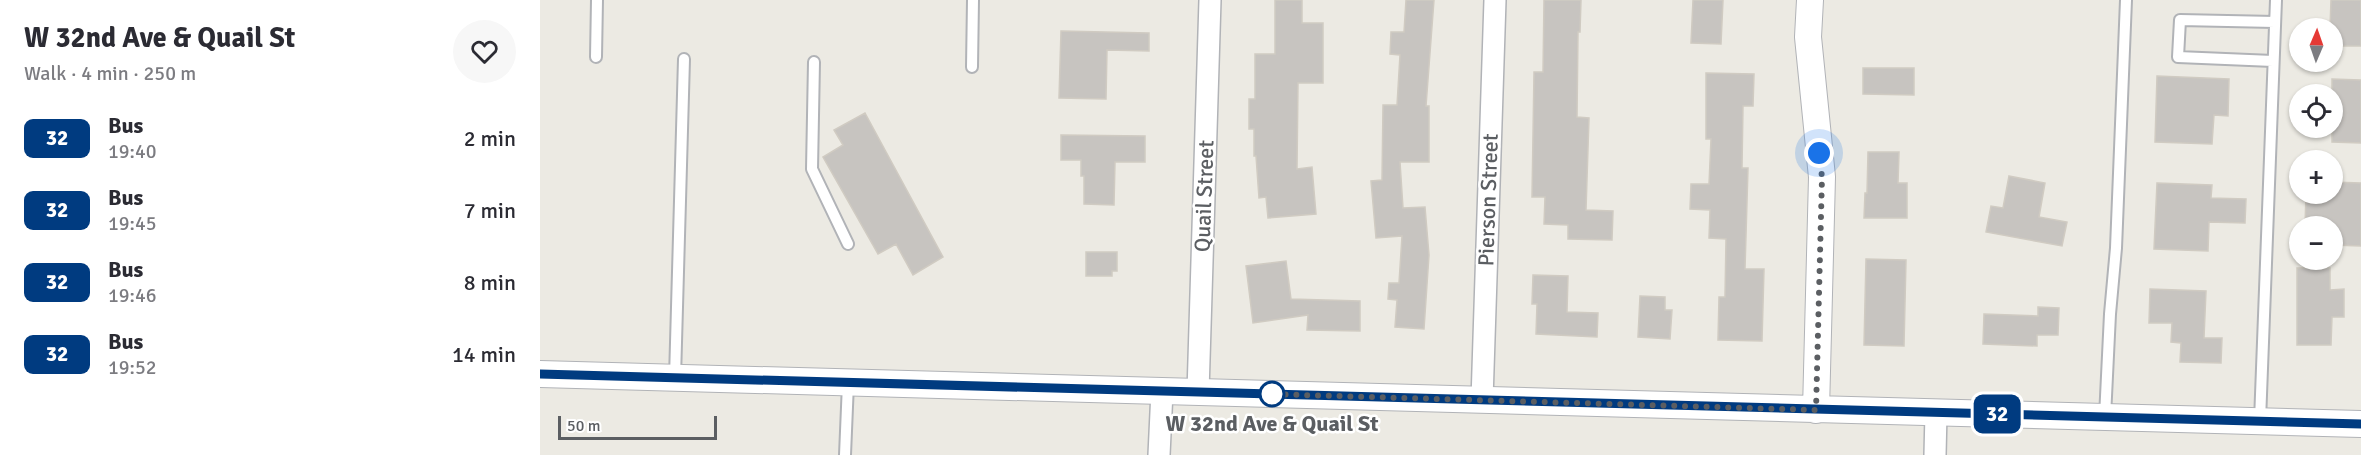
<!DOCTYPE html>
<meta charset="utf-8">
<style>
:root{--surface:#fff;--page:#f7f7f7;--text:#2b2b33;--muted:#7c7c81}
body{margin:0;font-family:Signika,sans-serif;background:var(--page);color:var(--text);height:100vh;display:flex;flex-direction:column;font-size:22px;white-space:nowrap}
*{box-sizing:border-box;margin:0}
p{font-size:20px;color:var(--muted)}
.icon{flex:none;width:33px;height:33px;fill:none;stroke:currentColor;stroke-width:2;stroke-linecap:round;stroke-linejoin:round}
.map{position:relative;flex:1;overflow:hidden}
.sheet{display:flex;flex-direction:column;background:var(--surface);width:540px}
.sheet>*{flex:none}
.badge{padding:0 12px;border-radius:9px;font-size:21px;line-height:39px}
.needle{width:39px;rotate:2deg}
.buttons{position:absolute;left:1749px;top:18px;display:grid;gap:12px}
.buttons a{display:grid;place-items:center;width:54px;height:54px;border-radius:50%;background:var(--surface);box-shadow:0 2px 4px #0004;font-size:30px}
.scale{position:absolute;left:18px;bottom:15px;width:159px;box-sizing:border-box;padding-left:6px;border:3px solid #5b5e62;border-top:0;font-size:16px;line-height:21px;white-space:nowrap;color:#5b5e62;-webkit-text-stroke:4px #fff;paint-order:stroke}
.you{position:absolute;width:30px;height:30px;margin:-15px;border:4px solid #fff;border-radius:50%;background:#1a73e8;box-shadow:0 0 0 9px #1a73e833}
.map>.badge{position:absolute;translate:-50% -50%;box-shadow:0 0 0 3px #fff}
.round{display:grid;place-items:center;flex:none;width:63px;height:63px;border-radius:32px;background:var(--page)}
.overview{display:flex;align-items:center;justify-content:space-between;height:102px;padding:0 24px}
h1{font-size:28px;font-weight:700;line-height:45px}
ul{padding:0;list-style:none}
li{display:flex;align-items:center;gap:18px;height:72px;padding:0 24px}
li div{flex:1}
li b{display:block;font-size:22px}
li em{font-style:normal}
li .badge{min-width:66px;font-weight:700;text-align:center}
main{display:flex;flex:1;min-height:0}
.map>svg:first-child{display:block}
.building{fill:#c7c4c0;stroke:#d0cbc2;stroke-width:1.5}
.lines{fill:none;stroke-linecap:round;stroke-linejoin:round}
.service-casing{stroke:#b1b3b7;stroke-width:14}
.minor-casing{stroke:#b1b3b7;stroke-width:24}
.tertiary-casing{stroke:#b1b3b7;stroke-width:28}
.service{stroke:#fff;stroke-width:10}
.minor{stroke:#fff;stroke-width:21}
.tertiary{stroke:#fff;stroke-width:26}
.line-casing{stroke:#fff;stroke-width:14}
.line{stroke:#003b80;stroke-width:9}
.walk{stroke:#5b5e62;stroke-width:6;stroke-dasharray:0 10.8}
.stop-dot{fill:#fff;stroke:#003b80;stroke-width:3}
.labels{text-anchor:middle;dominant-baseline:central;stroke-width:5;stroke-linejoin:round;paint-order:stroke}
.street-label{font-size:22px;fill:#5b5e62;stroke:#fff}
.stop-label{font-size:22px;font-weight:bold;fill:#5b5e62;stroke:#fff}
</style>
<main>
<section class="sheet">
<div class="overview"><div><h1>W 32nd Ave &amp; Quail St</h1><p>Walk · 4 min · 250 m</p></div><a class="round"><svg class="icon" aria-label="heart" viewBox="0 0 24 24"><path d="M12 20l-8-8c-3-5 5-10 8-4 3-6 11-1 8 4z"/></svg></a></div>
<ul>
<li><span class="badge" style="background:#003b80;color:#fff">32</span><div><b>Bus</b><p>19:40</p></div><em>2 min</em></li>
<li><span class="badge" style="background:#003b80;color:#fff">32</span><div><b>Bus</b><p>19:45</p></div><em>7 min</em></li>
<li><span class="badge" style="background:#003b80;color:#fff">32</span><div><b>Bus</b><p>19:46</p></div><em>8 min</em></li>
<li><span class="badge" style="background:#003b80;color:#fff">32</span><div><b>Bus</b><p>19:52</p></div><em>14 min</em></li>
</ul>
</section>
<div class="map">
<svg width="1821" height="455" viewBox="0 0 1821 455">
<rect width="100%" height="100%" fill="#eceae3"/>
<!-- building -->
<path class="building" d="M 735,0 L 762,0 L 762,23 L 783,23 L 783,83 L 758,83 L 757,169 L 772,167 L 776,214 L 728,218 L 726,197 L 719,198 L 716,156 L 714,156 L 714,129 L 709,129 L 709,99 L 715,99 L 715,54 L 735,54 Z
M 866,0 L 894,0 L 886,106 L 889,106 L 889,162 L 860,162 L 863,208 L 885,207 L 889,255 L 884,329 L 855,327 L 857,300 L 848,299 L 849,283 L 859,283 L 862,236 L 836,238 L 831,181 L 842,180 L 843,105 L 857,105 L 860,55 L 850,54 L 851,32 L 864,32 Z
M 1004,0 L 1041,0 L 1040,32 L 1038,32 L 1037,117 L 1049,118 L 1046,210 L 1073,211 L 1072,240 L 1028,239 L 1028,225 L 1004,224 L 1005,197 L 992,197 L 994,72 L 1003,72 Z
M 1153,0 L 1183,0 L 1181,44 L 1151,43 Z
M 1791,0 L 1821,0 L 1821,46 L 1796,46 L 1797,32 L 1792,32 L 1792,28 L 1790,28 Z
M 521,31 L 609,33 L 609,51 L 567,50 L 566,99 L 519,98 Z
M 1323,68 L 1374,68 L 1374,95 L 1323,94 Z
M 1166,73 L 1214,74 L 1213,106 L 1203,106 L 1202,168 L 1208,168 L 1205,269 L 1224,269 L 1222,341 L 1178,340 L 1179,297 L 1185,297 L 1186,239 L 1169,238 L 1170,210 L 1150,209 L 1151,184 L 1169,184 L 1171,139 L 1166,139 Z
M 1617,76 L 1689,79 L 1688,116 L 1674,115 L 1672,144 L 1615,142 Z
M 1792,79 L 1821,80 L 1821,143 L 1792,142 Z
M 325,113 L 403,257 L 373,275 L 356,244 L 338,254 L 283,157 L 303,145 L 294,130 Z
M 521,135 L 605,136 L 605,162 L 575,162 L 574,205 L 544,204 L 544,176 L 541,176 L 541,160 L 521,160 Z
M 1328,152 L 1359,152 L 1358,183 L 1367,183 L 1367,218 L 1324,218 L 1325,193 L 1327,193 Z
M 1469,176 L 1505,183 L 1499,217 L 1527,222 L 1522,246 L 1446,232 L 1451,206 L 1463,208 Z
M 1792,182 L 1821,183 L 1821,246 L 1792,245 L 1792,226 L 1765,226 L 1766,194 L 1792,194 Z
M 1617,183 L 1672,185 L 1671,198 L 1706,199 L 1705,223 L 1669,222 L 1668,251 L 1614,249 Z
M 546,252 L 577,252 L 577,271 L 572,271 L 572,276 L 546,276 Z
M 1326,259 L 1366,260 L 1364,346 L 1324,345 Z
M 746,261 L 751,299 L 820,301 L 820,331 L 767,330 L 768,315 L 713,323 L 706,266 Z
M 1757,268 L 1790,268 L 1790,290 L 1804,289 L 1804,317 L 1792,317 L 1791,345 L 1757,345 Z
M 993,275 L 1028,276 L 1027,312 L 1058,313 L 1057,337 L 996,334 L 997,304 L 992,304 Z
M 1610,289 L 1666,291 L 1664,338 L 1682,338 L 1681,363 L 1640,362 L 1641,343 L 1631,342 L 1632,323 L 1609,323 Z
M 1100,296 L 1125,297 L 1125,310 L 1132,310 L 1130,339 L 1098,337 Z
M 1498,307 L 1519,308 L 1518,335 L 1497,335 L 1497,346 L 1443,344 L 1444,314 L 1498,316 Z"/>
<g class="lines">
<defs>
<path id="service" d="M 56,57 L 57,0
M 1733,61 L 1638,57 L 1640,20 L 1735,22
M 274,62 L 272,169 L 308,244
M 432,67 L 433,0
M 135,378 L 144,59
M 1565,417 L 1570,314 L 1576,248 L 1586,0
M 1720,421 L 1736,0
M 305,455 L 308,383"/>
<path id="minor" d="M 658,392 L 670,0
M 942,400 L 955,0
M 619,455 L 622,391
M 1395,455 L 1396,413"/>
<path id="tertiary" d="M 1270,0 L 1268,37 L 1282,177 L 1276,410
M 0,374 L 1821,424"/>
</defs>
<!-- service casing -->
<use href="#service" class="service-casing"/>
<!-- minor casing -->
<use href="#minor" class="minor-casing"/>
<!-- tertiary casing -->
<use href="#tertiary" class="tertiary-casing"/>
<!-- service -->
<use href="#service" class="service"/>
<!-- minor -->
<use href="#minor" class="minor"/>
<!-- tertiary -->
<use href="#tertiary" class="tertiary"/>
</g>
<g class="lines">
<defs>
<path id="line" d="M 0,374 L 1821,424"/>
</defs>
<!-- line casing -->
<use href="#line" class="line-casing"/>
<!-- line -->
<use href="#line" class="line"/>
<!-- walk -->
<path class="walk" d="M 732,394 L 728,394 L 1276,410 L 1282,177 L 1279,153"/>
</g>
<!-- markers -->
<circle class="stop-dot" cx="732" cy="394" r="12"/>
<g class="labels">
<!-- street labels -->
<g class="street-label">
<text transform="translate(664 196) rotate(-88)">Quail Street</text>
<text transform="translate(948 200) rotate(-88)">Pierson Street</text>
</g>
<!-- stop labels -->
<g class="stop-label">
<text x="732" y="423">W 32nd Ave &amp; Quail St</text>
</g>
</g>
</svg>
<div class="buttons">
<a><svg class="needle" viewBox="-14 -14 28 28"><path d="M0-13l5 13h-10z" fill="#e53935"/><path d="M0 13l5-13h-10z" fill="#7c7c81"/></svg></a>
<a><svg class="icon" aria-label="locate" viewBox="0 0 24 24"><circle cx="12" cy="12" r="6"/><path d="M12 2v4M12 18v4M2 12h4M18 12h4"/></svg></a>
<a>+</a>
<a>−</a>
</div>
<div class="scale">50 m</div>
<div class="you" style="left:1279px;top:153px"></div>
<b class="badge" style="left:1457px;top:414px;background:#003b80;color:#fff">32</b>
</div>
</main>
